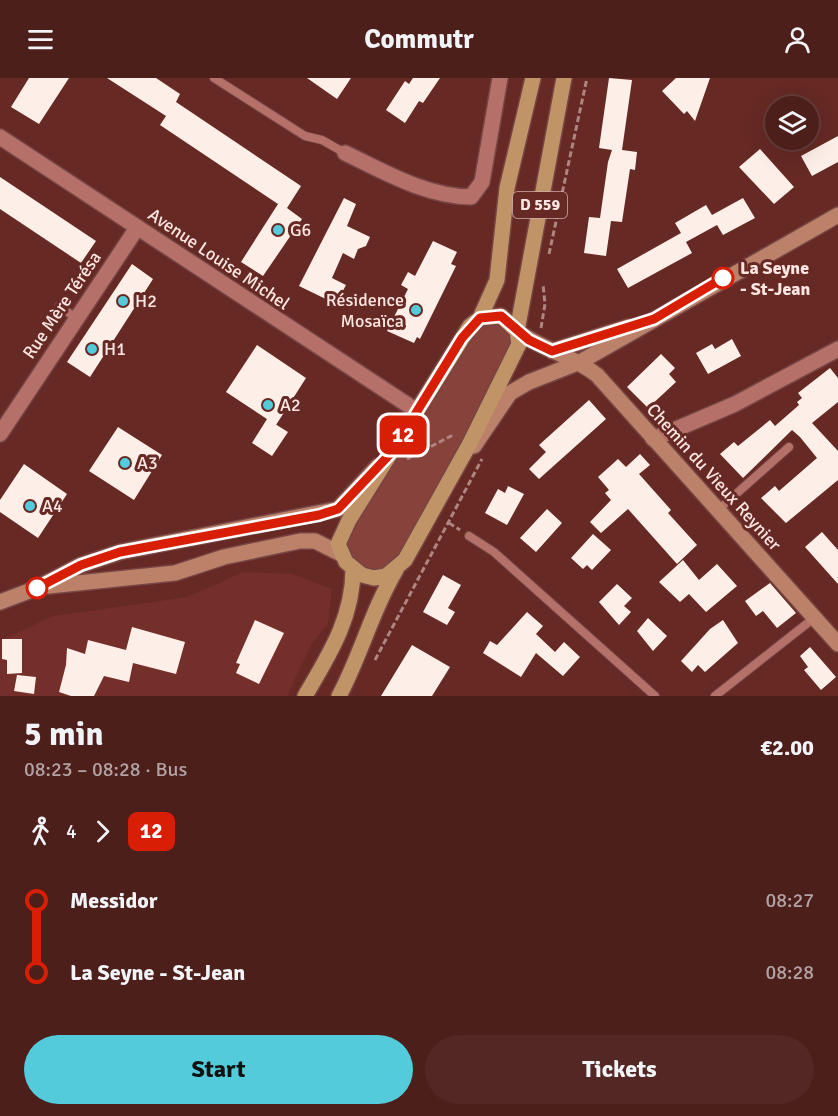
<!DOCTYPE html>
<meta charset="utf-8">
<style>
:root{--surface:#4c1f1b;--page:#532724;--text:#f1f3f6;--muted:#b2a2a3;--line:#633d3a;--accent:#53cbda}
body{margin:0;font-family:Signika,sans-serif;background:var(--page);color:var(--text);height:100vh;display:flex;flex-direction:column;font-size:22px;white-space:nowrap}
*{box-sizing:border-box;margin:0}
p{font-size:20px;color:var(--muted)}
.icon{flex:none;width:33px;height:33px;fill:none;stroke:currentColor;stroke-width:2;stroke-linecap:round;stroke-linejoin:round}
.map{position:relative;height:618px;overflow:hidden}
.details{display:flex;flex-direction:column;background:var(--surface);flex:1}
.details>*{flex:none}
.badge{padding:0 12px;border-radius:9px;font-size:21px;line-height:39px}
.tools{position:absolute;left:765px;top:18px;display:grid;gap:12px}
.tools a{display:grid;place-items:center;width:54px;height:54px;border-radius:50%;background:var(--surface);box-shadow:0 6px 24px #0002,0 0 0 2px var(--line);font-size:30px}
.map>.badge{position:absolute;translate:-50% -50%;box-shadow:0 0 0 3px #fff}
.legs{display:flex;align-items:center;gap:9px;height:66px;padding:0 24px;font-size:20px}
.legs p{margin-inline-start:auto}
.overview{display:flex;align-items:center;justify-content:space-between;height:102px;padding:0 24px}
h1{font-size:33px;font-weight:800;line-height:45px}
.action{display:flex;gap:12px;margin-top:auto;padding:12px 24px}
.action a{flex:1;height:69px;border-radius:36px;background:var(--accent);color:#111;font-size:24px;font-weight:800;line-height:69px;text-align:center}
.action a+a{background:var(--page);color:var(--text)}
ul{padding:0 24px;list-style:none}
li{display:flex;align-items:center;gap:21px;height:72px;font-size:22px}
li i{display:grid;place-items:center;width:9px;height:100%;margin:0 8px;background:currentColor}
li i::after{content:'';width:15px;height:15px;margin:-8px;border:4px solid;border-radius:50%;background:var(--surface)}
li p{margin-inline-start:auto}
li:first-child i{background:linear-gradient(#0000 50%,currentColor 0)}
li:last-child i{background:linear-gradient(currentColor 50%,#0000 0)}
header{display:flex;justify-content:space-between;align-items:center;height:78px;padding:0 24px;background:var(--surface);font-size:27px;font-weight:800}
.map>svg:first-child{display:block}
.built{fill:#742f2a}
.green{fill:#88423c}
.building{fill:#fdefe8}
.lines{fill:none;stroke-linecap:round;stroke-linejoin:round}
.lane-casing{stroke:#774544;stroke-width:10}
.street-casing{stroke:#774544;stroke-width:18}
.secondary-casing{stroke:#774544;stroke-width:18}
.primary-casing{stroke:#774544;stroke-width:18}
.path{stroke:#af8580;stroke-width:3;stroke-dasharray:6 3;stroke-linecap:butt}
.lane{stroke:#b57169;stroke-width:8}
.street{stroke:#b57169;stroke-width:15}
.secondary{stroke:#bb8269;stroke-width:15}
.primary{stroke:#c19468;stroke-width:15}
.line-1-casing{stroke:#fff;stroke-width:14}
.line-1{stroke:#d81e05;stroke-width:9}
.poi-dot{fill:#53cbda;stroke:#662924;stroke-width:2}
.stop-1-dot{fill:#fff;stroke:#d81e05;stroke-width:3}
.labels{text-anchor:middle;dominant-baseline:central;stroke-width:6;stroke-linejoin:round;paint-order:stroke}
.shield{fill:#662924;stroke:#d0ada9;stroke-width:1.5}
.shield-label{font-size:16px;font-weight:bold;fill:#fde6e2}
.poi-label{font-size:18px;fill:#fde6e2;stroke:#662924;text-anchor:start}
.street-label{font-size:18px;fill:#fde6e2;stroke:#662924}
.stop-label{font-size:18px;font-weight:bold;fill:#fde6e2;stroke:#662924;text-anchor:start}
</style>
<header><svg class="icon" aria-label="menu" viewBox="0 0 24 24"><path d="M4 6h16M4 12h16M4 18h16"/></svg>Commutr<svg class="icon" aria-label="person" viewBox="0 0 24 24"><circle cx="12" cy="8" r="4"/><path d="M4 21q1-7 8-7t8 7"/></svg></header>
<div class="map">
<svg width="838" height="618" viewBox="0 0 838 618">
<rect width="100%" height="100%" fill="#662924"/>
<!-- built -->
<path class="built" d="M 243,494 L 292,496 L 332,511 L 328,546 L 312,565 L 287,618 L 0,618 L 0,563 L 53,538 L 188,519 Z"/>
<!-- green -->
<path class="green" d="M 491,238 L 517,253 L 461,382 L 386,498 L 353,491 L 340,458 L 462,260 Z"/>
<!-- building -->
<path class="building" d="M 29,0 L 69,0 L 39,46 L 11,29 Z
M 107,0 L 156,0 L 180,16 L 176,24 L 301,108 L 287,130 L 302,141 L 263,198 L 241,184 L 278,126 L 160,47 L 166,38 Z
M 307,0 L 351,0 L 337,21 Z
M 413,0 L 440,0 L 423,25 L 419,23 L 405,45 L 386,32 L 405,3 L 409,6 Z
M 609,0 L 632,2 L 622,72 L 637,74 L 635,92 L 630,91 L 622,144 L 611,143 L 606,178 L 584,175 L 589,139 L 600,140 L 608,84 L 612,72 L 599,70 Z
M 676,0 L 710,0 L 695,43 L 687,33 L 684,36 L 662,13 Z
M 838,58 L 838,84 L 812,98 L 801,78 Z
M 760,71 L 794,109 L 774,126 L 739,89 Z
M 0,99 L 96,163 L 81,185 L 0,131 Z
M 344,120 L 356,126 L 347,148 L 370,159 L 366,168 L 358,171 L 354,181 L 343,175 L 332,200 L 346,207 L 336,226 L 299,208 Z
M 743,120 L 755,140 L 723,157 L 717,147 L 686,164 L 692,175 L 628,210 L 617,191 L 681,155 L 675,145 L 706,127 L 712,137 Z
M 433,163 L 457,174 L 451,186 L 456,188 L 420,261 L 417,259 L 414,265 L 387,253 L 408,211 L 401,207 L 408,194 L 415,198 Z
M 132,186 L 153,201 L 90,299 L 67,284 Z
M 732,261 L 741,278 L 708,296 L 696,275 L 712,266 L 715,271 Z
M 257,267 L 306,300 L 276,347 L 226,314 Z
M 661,276 L 675,290 L 669,296 L 676,304 L 648,330 L 627,309 Z
M 830,290 L 838,300 L 838,324 L 812,345 L 838,373 L 838,402 L 786,445 L 761,420 L 775,408 L 779,413 L 817,380 L 800,359 L 792,352 L 743,400 L 720,376 L 734,364 L 738,368 L 770,342 L 775,348 L 799,327 L 797,324 L 802,320 L 798,315 Z
M 589,322 L 606,341 L 539,401 L 529,391 L 546,374 L 539,367 Z
M 267,341 L 288,354 L 272,378 L 252,365 Z
M 118,349 L 162,377 L 134,422 L 89,393 Z
M 640,376 L 650,387 L 639,396 L 671,432 L 668,435 L 697,467 L 677,486 L 628,431 L 601,455 L 590,444 L 611,422 L 605,415 L 609,412 L 598,399 L 618,381 L 626,389 Z
M 24,386 L 67,416 L 38,460 L 0,434 L 0,422 Z
M 508,408 L 524,416 L 507,447 L 485,435 L 498,411 L 505,415 Z
M 547,431 L 562,445 L 536,474 L 520,460 Z
M 822,454 L 838,472 L 838,506 L 805,469 Z
M 593,456 L 611,472 L 592,492 L 587,487 L 583,491 L 571,480 Z
M 683,482 L 699,502 L 717,486 L 737,508 L 706,534 L 689,516 L 680,524 L 659,504 Z
M 443,497 L 461,507 L 448,530 L 455,534 L 447,547 L 423,534 Z
M 770,505 L 796,535 L 777,550 L 763,533 L 756,538 L 745,523 Z
M 617,506 L 632,520 L 624,528 L 631,534 L 619,547 L 599,524 Z
M 527,534 L 543,548 L 536,556 L 555,574 L 564,564 L 580,579 L 563,598 L 536,575 L 521,599 L 483,575 L 490,563 L 497,567 Z
M 648,540 L 667,558 L 653,573 L 637,553 Z
M 255,542 L 284,555 L 259,606 L 236,595 L 240,586 L 236,585 Z
M 723,542 L 738,565 L 705,594 L 698,587 L 692,594 L 681,583 L 710,551 Z
M 132,549 L 185,564 L 176,596 L 133,585 L 129,604 L 104,598 L 94,618 L 71,618 L 59,614 L 66,587 L 67,570 L 85,576 L 88,562 L 126,572 Z
M 2,561 L 22,561 L 22,595 L 7,596 L 7,582 L 2,581 Z
M 412,567 L 450,589 L 432,618 L 381,618 Z
M 810,569 L 836,599 L 821,612 L 804,592 L 808,589 L 800,578 Z
M 17,597 L 36,599 L 34,616 L 14,613 Z"/>
<g class="lines">
<defs>
<path id="lane" d="M 214,0 L 305,58 L 322,62 L 345,75
M 59,228 L 76,240
M 718,432 L 789,369
M 469,458 L 494,474 L 655,618
M 715,618 L 814,540"/>
<path id="street" d="M 0,59 L 417,333
M 345,75 C 385,94 425,118 471,119 L 482,104 L 500,0
M 0,356 L 137,150
M 653,361 L 735,326 L 838,271"/>
<path id="secondary" d="M 517,253 C 542,272 572,277 597,297 L 838,566
M 552,273 L 628,249
M 474,368 L 510,315 L 529,304 L 580,284 L 838,137
M 49,508 L 175,495 L 224,479 L 300,463 L 315,463 L 341,476
M 0,524 L 37,510 L 81,487 L 120,474 L 338,431 L 378,388"/>
<path id="primary" d="M 501,238 L 517,253 L 519,266 L 469,367 L 405,482 L 386,498 L 374,500 L 362,497 L 346,484 L 338,466 L 349,442 L 470,248 L 480,240 Z
M 480,240 L 497,202 L 507,110 L 533,0
M 517,253 L 564,0
M 305,618 C 329,577 353,540 353,491
M 339,618 C 361,577 372,532 396,492"/>
</defs>
<!-- lane casing -->
<use href="#lane" class="lane-casing"/>
<!-- street casing -->
<use href="#street" class="street-casing"/>
<!-- secondary casing -->
<use href="#secondary" class="secondary-casing"/>
<!-- primary casing -->
<use href="#primary" class="primary-casing"/>
<!-- path -->
<path class="path" d="M 549,176 L 587,0
M 541,250 L 545,226 L 543,206
M 407,381 L 451,358 L 454,360
M 449,445 L 460,452
M 375,582 L 482,381"/>
<!-- lane -->
<use href="#lane" class="lane"/>
<!-- street -->
<use href="#street" class="street"/>
<!-- secondary -->
<use href="#secondary" class="secondary"/>
<!-- primary -->
<use href="#primary" class="primary"/>
</g>
<g class="lines">
<defs>
<path id="line-1" d="M 37,510 L 81,487 L 120,474 L 319,437 L 338,431 L 392,374 L 462,260 L 480,240 L 501,238 L 529,262 L 552,273 L 654,241 L 723,200"/>
</defs>
<!-- line-1 casing -->
<use href="#line-1" class="line-1-casing"/>
<!-- line-1 -->
<use href="#line-1" class="line-1"/>
</g>
<!-- markers -->
<g class="poi-dot">
<circle cx="278" cy="152" r="6"/>
<circle cx="123" cy="223" r="6"/>
<circle cx="416" cy="232" r="6"/>
<circle cx="92" cy="271" r="6"/>
<circle cx="268" cy="327" r="6"/>
<circle cx="125" cy="385" r="6"/>
<circle cx="30" cy="428" r="6"/>
</g>
<g class="stop-1-dot">
<circle cx="723" cy="200" r="10"/>
<circle cx="37" cy="510" r="10"/>
</g>
<g class="labels">
<!-- shield labels -->
<rect class="shield" x="513" y="114" width="54" height="26" rx="4.5"/>
<g class="shield-label">
<text x="540" y="127">D 559</text>
</g>
<!-- poi labels -->
<g class="poi-label">
<text x="290" y="152">G6</text>
<text x="404" y="222" text-anchor="end">Résidence<tspan x="404" dy="21">Mosaïca</tspan></text>
<text x="135" y="223">H2</text>
<text x="104" y="271">H1</text>
<text x="280" y="327">A2</text>
<text x="137" y="385">A3</text>
<text x="42" y="428">A4</text>
</g>
<!-- street labels -->
<g class="street-label">
<text transform="translate(219 181) rotate(34)">Avenue Louise Michel</text>
<text transform="translate(62 227) rotate(-56)">Rue Mère Térésa</text>
<text transform="translate(714 399) rotate(48)">Chemin du Vieux Reynier</text>
</g>
<!-- stop labels -->
<g class="stop-label">
<text x="740" y="190">La Seyne<tspan x="740" dy="21">- St-Jean</tspan></text>
</g>
</g>
</svg>
<div class="tools">
<a><svg class="icon" aria-label="layers" viewBox="0 0 24 24"><path d="M12 4l9 5-9 5-9-5zM3 14l9 5 9-5"/></svg></a>
</div>
<b class="badge" style="left:403px;top:357px;background:#d81e05;color:#fff">12</b>
</div>
<section class="details">
<div class="overview"><div><h1>5 min</h1><p>08:23 – 08:28 · Bus</p></div><b>€2.00</b></div>
<div class="legs"><svg class="icon" aria-label="walk" viewBox="0 0 24 24"><circle cx="13" cy="4" r="2"/><path d="M13 8l-2 6 4 7M11 14l-3 7M7 12l3-4h3l4 4"/></svg>4<svg class="icon" aria-label="forward" viewBox="0 0 24 24"><path d="M9 5l7 7-7 7"/></svg><b class="badge" style="background:#d81e05;color:#fff">12</b></div>
<ul>
<li><i style="color:#d81e05"></i><b>Messidor</b><p>08:27</p></li>
<li><i style="color:#d81e05"></i><b>La Seyne - St-Jean</b><p>08:28</p></li>
</ul>
<div class="action"><a>Start</a><a>Tickets</a></div>
</section>
